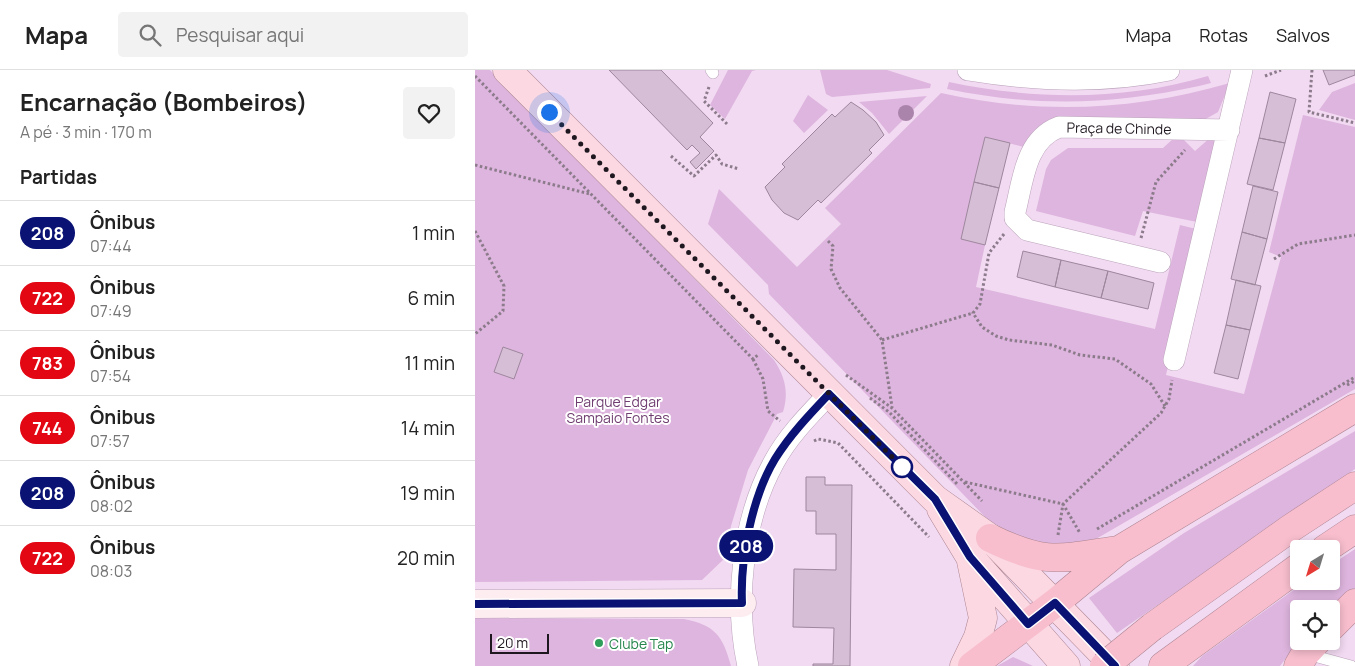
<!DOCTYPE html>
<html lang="pt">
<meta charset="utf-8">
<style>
:root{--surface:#fff;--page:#f2f2f2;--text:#222;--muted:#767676;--line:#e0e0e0}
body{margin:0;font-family:Manrope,sans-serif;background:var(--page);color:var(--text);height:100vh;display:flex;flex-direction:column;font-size:19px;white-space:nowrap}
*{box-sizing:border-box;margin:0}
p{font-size:16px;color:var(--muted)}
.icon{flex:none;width:28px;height:28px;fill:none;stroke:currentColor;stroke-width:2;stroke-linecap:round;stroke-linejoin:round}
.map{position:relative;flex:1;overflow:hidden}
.drawer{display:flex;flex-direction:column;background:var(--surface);width:475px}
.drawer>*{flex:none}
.badge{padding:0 10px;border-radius:16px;font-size:18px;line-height:32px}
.needle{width:32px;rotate:218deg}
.tools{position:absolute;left:815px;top:470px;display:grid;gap:10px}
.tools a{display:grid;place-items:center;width:50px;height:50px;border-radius:5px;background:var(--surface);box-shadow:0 2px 8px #0003;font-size:25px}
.scale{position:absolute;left:15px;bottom:12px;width:59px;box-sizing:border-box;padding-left:5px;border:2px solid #1f171f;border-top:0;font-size:14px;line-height:18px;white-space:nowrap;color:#1f171f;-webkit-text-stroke:4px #fff;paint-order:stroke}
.you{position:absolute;width:25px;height:25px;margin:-12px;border:4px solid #fff;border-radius:50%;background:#1a73e8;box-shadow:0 0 0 8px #1a73e833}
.map>.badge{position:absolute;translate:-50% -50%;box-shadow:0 0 0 2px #fff}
h2{padding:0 20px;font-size:19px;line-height:45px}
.round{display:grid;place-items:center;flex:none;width:52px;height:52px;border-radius:5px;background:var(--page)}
.headline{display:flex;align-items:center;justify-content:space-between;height:85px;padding:0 20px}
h1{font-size:24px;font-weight:700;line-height:38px}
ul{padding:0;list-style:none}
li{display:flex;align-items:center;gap:15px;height:65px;padding:0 20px;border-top:1px solid var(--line)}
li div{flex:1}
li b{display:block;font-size:19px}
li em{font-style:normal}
li .badge{min-width:55px;font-weight:700;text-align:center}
header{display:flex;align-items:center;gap:30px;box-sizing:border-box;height:70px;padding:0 25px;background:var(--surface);border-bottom:1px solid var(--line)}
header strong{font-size:24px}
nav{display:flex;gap:28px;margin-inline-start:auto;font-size:18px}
.search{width:350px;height:45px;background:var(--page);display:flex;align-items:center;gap:12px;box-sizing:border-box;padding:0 18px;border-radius:5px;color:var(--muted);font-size:19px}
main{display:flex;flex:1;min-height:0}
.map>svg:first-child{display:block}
.green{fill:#deb5de}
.building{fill:#d6bfd6;stroke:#9d879d}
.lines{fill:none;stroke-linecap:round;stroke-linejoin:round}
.lane-casing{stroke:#bba4bb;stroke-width:12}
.street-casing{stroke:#bba4bb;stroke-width:22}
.secondary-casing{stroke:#bba4bb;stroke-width:29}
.primary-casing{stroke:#ac8491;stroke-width:29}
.highway-casing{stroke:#ac8491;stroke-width:29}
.path{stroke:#8b7b8b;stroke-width:3;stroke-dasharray:2.5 2.5;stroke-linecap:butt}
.lane{stroke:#fff;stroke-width:11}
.street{stroke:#fff;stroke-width:21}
.secondary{stroke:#fdecf0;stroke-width:28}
.primary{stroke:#fbd8e2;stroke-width:28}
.highway{stroke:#f8bece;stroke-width:28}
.highway-bridge-casing{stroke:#ac8491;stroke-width:29;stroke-linecap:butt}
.highway-bridge{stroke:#f8bece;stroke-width:28}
.tree{fill:#ab84ab}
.line-casing{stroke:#fff;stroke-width:11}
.line{stroke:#0a1274;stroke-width:8}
.walk{stroke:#1f171f;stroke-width:5;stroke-dasharray:0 9}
.stop-dot{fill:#fff;stroke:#0a1274;stroke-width:2.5}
.leisure-dot{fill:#2e9e5b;stroke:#fff;stroke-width:2}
.labels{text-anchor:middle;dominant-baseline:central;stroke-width:4;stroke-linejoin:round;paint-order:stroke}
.street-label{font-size:14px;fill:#1f171f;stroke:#fff}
.park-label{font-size:14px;fill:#713e71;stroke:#fff}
.leisure-label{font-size:14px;fill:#27864d;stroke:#fff;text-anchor:start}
</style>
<header>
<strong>Mapa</strong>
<div class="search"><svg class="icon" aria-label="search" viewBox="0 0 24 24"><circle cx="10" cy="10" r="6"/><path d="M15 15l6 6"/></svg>Pesquisar aqui</div>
<nav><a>Mapa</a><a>Rotas</a><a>Salvos</a></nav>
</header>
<main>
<section class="drawer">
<div class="headline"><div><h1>Encarnação (Bombeiros)</h1><p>A pé · 3 min · 170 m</p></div><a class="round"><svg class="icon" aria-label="heart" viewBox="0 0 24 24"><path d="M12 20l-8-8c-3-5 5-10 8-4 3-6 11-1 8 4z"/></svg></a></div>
<h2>Partidas</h2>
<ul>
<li><span class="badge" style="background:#0a1274;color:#fff">208</span><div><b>Ônibus</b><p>07:44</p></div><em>1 min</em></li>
<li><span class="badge" style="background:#e30613;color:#fff">722</span><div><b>Ônibus</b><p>07:49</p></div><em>6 min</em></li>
<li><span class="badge" style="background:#e30613;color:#fff">783</span><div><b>Ônibus</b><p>07:54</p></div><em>11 min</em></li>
<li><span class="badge" style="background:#e30613;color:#fff">744</span><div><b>Ônibus</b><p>07:57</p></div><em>14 min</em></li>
<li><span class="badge" style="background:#0a1274;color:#fff">208</span><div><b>Ônibus</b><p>08:02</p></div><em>19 min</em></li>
<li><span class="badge" style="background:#e30613;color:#fff">722</span><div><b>Ônibus</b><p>08:03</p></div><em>20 min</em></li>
</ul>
</section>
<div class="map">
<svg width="880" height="596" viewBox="0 0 880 596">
<rect width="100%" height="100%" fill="#f2daf2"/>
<!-- green -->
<path class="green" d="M 0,0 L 15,0 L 299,290 C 310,307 314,322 308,342 L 302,344 L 273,400 L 256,456 L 250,488 L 227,510 L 0,512 Z
M 253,0 L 281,0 L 277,1 L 250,49 L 235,35 Z
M 345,0 L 412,0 L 456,14 L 455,18 L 357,27 L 351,24 Z
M 733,6 L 736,13 L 724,16 C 637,35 560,37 472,19 L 474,12 C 559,30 649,31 733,6 Z
M 755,13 L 743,42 L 729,50 L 596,48 L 549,77 L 510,67 L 486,169 L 510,175 L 501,217 L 680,259 L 705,155 L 725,160 L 691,305 L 769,324 L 806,187 L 794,182 L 828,45 L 880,57 L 880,319 L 614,473 L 594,478 L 540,469 L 515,452 L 294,224 L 293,215 L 233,154 L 244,119 L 322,197 L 366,154 L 350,138 L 466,23 C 564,45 658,41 755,13 Z
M 880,13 L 880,50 L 844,40 L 857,22 Z
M 333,25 L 353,40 L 329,63 L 318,51 Z
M 452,26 L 414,64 L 397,43 L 384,32 Z
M 700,67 L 708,69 L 720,81 L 736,67 L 745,77 L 727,153 L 668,141 L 660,166 L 561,141 L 571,99 L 576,90 L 593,78 L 688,78 Z
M 880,361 L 880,399 L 642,563 L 614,528 L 709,463 Z
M 880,479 L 880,518 L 856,540 L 824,539 L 824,571 L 805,596 L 718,596 L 727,586 L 831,511 L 856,511 L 856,495 Z
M 0,548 L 209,549 C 240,555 248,566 256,596 L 0,596 Z
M 538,587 L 558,596 L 522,596 Z"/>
<!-- building -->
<path class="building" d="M 134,0 L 186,0 L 238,53 L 225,67 L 239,81 L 221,99 L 215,92 L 225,83 L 217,75 L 212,80 Z
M 848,0 L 880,0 L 880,5 L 854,15 Z
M 795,22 L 821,29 L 810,73 L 784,68 Z
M 376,32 L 388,40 L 401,52 L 409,65 L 394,80 L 397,83 L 346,133 L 343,130 L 323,150 L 309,143 L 297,130 L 290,117 L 310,97 L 307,94 L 357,44 L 360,47 Z
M 510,67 L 535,73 L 524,118 L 499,112 Z
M 784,68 L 810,73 L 798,120 L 772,114 Z
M 499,112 L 524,118 L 510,175 L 486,169 Z
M 778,116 L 803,122 L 792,169 L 767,162 Z
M 767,162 L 792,169 L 780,215 L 756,209 Z
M 548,181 L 586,190 L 580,217 L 542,207 Z
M 586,190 L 633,201 L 626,228 L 580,217 Z
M 633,201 L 679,213 L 673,239 L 626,228 Z
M 761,210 L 786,216 L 775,260 L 751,255 Z
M 751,255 L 775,260 L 763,309 L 739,303 Z
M 28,277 L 48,284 L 39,309 L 19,302 Z
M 331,407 L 350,407 L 350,415 L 377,415 L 375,596 L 338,596 L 338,594 L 358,594 L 359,558 L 318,557 L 319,499 L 361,500 L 361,464 L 341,464 L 341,441 L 331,441 Z"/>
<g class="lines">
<defs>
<path id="lane" d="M 236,0 L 238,3
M 832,584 L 876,596"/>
<path id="street" d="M 493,0 C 560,11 627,14 694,0
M 685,192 L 552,160 L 540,148 L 540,142 C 548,111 550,70 584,57 L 754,60
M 699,290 L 767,0
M 273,596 C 259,532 267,450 299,392 C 313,366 334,345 354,324"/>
<path id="secondary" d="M 0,534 L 267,533"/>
<path id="primary" d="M 32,0 L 460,429 L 515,468 L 640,596
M 466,439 L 495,487 L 591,596
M 489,596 L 503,567 L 508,548 L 496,491"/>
<path id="highway" d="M 515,468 C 570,495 584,489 642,480
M 850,479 L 880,459
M 677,557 L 816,458 L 880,416
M 856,557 L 880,533
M 497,596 L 580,533 L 644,480 L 880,338
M 688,596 L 824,497
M 823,596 L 830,584 L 842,571"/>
</defs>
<!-- lane casing -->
<use href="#lane" class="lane-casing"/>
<!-- street casing -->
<use href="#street" class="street-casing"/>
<!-- secondary casing -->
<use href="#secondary" class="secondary-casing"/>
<!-- primary casing -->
<use href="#primary" class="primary-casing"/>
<!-- highway casing -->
<use href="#highway" class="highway-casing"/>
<!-- path -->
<path class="path" d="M 837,0 L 834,42 L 880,53
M 0,6 L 278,289 L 284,284
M 790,6 L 806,0
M 234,17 L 229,31 L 252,54
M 196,86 L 219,106 L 241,85 L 247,94 L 264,99
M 0,95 L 115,124
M 0,161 L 29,216 L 28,241 L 0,264
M 529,164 L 514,183 L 505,234 L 498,243 L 507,257 L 521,266 L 534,270 L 577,275 L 605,285 L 640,289 L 676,314 L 690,336
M 666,168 L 681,112 L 710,80
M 353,171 L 358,176 L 356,199 L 365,218 L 407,270 L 417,337
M 799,189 L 823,174 L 880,165
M 407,270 L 498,243
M 278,289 L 288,309 L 293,341 L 305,351
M 371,305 L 417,338 L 507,431
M 872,315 L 880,311
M 395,328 L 414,342 L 483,415
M 339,371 L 343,369 L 363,373 L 454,467
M 490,412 L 588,434 L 605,463
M 622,459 L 880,307
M 583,465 L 588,434 L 686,343 L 694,329 L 697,310"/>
<!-- lane -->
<use href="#lane" class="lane"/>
<!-- street -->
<use href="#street" class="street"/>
<!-- secondary -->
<use href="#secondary" class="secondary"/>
<!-- primary -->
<use href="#primary" class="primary"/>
<!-- highway -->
<use href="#highway" class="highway"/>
<defs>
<path id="highway-bridge" d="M 629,596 L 677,557"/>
</defs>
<!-- highway-bridge casing -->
<use href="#highway-bridge" class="highway-bridge-casing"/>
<!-- highway-bridge -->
<use href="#highway-bridge" class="highway-bridge"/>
</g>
<!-- trees -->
<circle class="tree" cx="431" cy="43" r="8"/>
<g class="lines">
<defs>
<path id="line" d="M 0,534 L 267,533 C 265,489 277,427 300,389 C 315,365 334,345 354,324 L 460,429 L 495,487 L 553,554 L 580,533 L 640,596"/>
</defs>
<!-- line casing -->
<use href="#line" class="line-casing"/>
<!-- line -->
<use href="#line" class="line"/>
<!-- walk -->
<path class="walk" d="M 74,42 L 427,397"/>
</g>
<!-- markers -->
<circle class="stop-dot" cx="427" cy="397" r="10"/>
<circle class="leisure-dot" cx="124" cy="573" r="5"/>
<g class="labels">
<!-- street labels -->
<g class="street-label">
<text transform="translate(644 58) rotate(1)">Praça de Chinde</text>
</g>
<!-- park labels -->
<g class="park-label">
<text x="143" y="331">Parque Edgar<tspan x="143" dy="16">Sampaio Fontes</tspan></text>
</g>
<!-- leisure labels -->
<g class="leisure-label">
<text x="134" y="573">Clube Tap</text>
</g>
</g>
</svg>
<div class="tools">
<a><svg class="needle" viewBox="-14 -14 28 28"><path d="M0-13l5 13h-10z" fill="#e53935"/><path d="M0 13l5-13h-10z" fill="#767676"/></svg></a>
<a><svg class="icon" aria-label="locate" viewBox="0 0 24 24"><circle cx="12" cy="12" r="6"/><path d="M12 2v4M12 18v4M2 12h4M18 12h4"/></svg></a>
</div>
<div class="scale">20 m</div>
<div class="you" style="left:74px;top:42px"></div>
<b class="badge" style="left:271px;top:476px;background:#0a1274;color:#fff">208</b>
</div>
</main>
